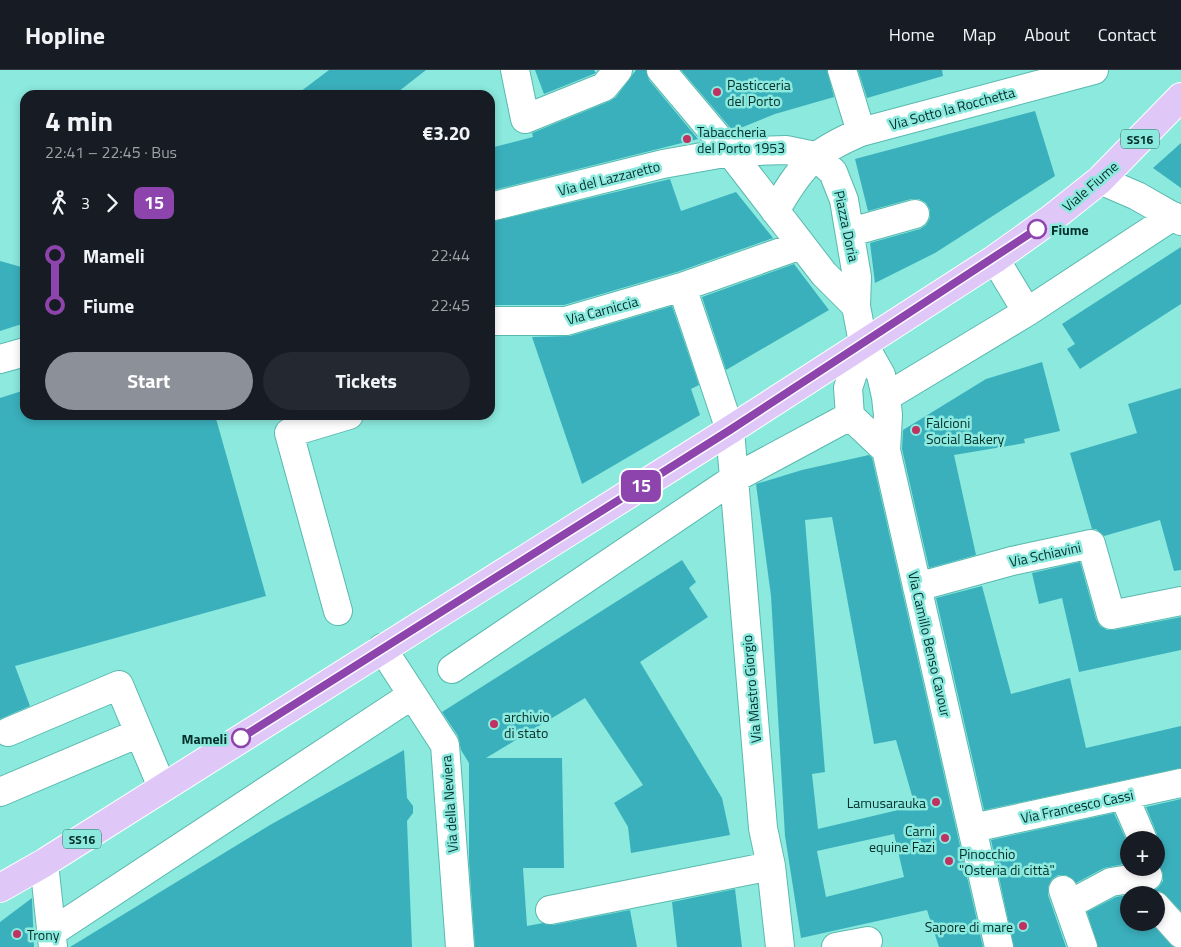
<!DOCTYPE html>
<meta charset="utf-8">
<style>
:root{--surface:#171b24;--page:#242831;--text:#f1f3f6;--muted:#9ea1a6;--line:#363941;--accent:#8c9099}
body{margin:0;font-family:"Titillium Web",sans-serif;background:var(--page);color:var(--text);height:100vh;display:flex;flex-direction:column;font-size:19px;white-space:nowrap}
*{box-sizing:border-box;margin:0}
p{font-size:16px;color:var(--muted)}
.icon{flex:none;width:28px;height:28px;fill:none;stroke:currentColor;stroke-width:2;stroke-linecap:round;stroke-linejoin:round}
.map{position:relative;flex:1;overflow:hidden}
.sheet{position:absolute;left:20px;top:20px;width:475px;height:330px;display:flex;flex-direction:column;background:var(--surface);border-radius:15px;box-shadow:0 2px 8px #0003}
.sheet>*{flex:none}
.badge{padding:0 10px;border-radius:8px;font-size:18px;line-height:32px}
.controls{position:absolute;left:1120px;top:761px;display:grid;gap:10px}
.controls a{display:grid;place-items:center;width:45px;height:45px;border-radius:50%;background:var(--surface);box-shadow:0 2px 8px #0003;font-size:25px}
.map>.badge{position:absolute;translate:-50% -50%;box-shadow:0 0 0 2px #fff}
.legs{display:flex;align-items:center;gap:8px;height:55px;padding:0 25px;font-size:16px}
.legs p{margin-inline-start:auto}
.summary{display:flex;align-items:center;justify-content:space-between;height:85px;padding:0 25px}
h1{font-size:28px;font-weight:700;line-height:38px}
.primary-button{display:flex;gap:10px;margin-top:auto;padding:10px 25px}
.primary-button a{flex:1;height:58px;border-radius:30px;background:var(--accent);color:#fff;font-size:20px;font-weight:700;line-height:58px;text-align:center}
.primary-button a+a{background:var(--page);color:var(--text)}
ul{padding:0 25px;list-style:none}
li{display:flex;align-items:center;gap:18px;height:50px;font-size:19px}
li i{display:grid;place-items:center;width:8px;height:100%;margin:0 6px;background:currentColor}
li i::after{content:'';width:12px;height:12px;margin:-6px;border:4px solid;border-radius:50%;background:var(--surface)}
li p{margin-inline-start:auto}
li:first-child i{background:linear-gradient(#0000 50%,currentColor 0)}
li:last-child i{background:linear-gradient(currentColor 50%,#0000 0)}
header{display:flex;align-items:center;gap:30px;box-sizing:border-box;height:70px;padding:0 25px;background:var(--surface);border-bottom:1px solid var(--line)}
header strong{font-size:24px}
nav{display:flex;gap:28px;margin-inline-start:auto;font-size:18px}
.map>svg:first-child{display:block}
.building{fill:#3bb0bd;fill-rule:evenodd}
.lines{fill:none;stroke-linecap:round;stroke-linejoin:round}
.minor-casing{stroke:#5ab9ae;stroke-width:30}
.major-casing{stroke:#fff;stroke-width:30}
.minor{stroke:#fff;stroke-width:28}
.major{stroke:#dfc7f8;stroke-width:28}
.line-1-casing{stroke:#fff;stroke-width:11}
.line-1{stroke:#8e44ad;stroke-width:8}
.poi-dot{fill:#c03261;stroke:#8be9de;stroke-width:2}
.stop-1-dot{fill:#fff;stroke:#8e44ad;stroke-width:2.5}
.labels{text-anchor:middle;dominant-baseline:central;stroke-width:5;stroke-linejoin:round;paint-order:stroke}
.shield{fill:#8be9de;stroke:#2c6660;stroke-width:1}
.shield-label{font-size:12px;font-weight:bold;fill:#032e2a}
.poi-label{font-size:14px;fill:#032e2a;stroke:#8be9de;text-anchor:start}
.street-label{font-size:14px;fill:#032e2a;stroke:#8be9de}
.stop-label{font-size:14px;font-weight:bold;fill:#032e2a;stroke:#8be9de;text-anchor:start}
</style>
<header>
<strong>Hopline</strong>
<nav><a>Home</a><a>Map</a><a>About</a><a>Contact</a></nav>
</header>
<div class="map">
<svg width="1181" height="877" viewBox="0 0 1181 877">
<rect width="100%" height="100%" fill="#8be9de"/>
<!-- building -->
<path class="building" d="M 329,0 L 426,0 L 394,25 L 296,25 Z
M 535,0 L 594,0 L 596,3 L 544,24 Z
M 636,0 L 646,0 L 649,10 L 698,69 L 490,121 L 490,78 L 533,67 L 532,63 L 610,31 L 616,27 Z
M 681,0 L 827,0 L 834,27 L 775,44 L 733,61 Z
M 858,0 L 942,0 L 943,6 L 867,28 Z
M 1035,41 L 1055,106 L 935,183 L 875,213 L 870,173 L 920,159 L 926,155 L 930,148 L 930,140 L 926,133 L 919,129 L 911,129 L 868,141 L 855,89 Z
M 1181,73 L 1181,118 L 1153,98 Z
M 670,109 L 681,141 L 736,122 L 773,168 L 677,202 L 564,235 L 494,235 L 490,222 L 490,152 Z
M 1181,177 L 1181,234 L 1080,299 L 1067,279 L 1075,274 L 1062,254 Z
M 0,191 L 25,198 L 25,253 L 0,261 Z
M 794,194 L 829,240 L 726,300 L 702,227 Z
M 672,236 L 699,315 L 691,319 L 700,345 L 582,414 L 532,267 L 570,266 Z
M 1042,292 L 1060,361 L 1024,369 L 1025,373 L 954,385 L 976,485 L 929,498 L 902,379 L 903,360 L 986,309 Z
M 1181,318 L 1181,500 L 1174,501 L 1160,450 L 1104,466 L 1096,459 L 1092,459 L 1070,383 L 1137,363 L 1128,334 Z
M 25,320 L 25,345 L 215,345 L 266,526 L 15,596 L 30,636 L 0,649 L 0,328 Z
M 869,385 L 872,388 L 983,877 L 939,877 L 927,840 L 801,868 L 785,766 L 771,526 L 756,414 L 802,400 ZM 832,447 L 874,674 L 896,670 L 915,736 L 818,759 L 812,704 L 825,702 L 805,450 ZM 894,764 L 904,807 L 826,827 L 817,781 Z
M 682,490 L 696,512 L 689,518 L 708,547 L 640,592 L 722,728 L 730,765 L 631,783 L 628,757 L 614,733 L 643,715 L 585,628 L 486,688 L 562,688 L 564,798 L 523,798 L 527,856 L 543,853 L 553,855 L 630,840 L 637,877 L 475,877 L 469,791 L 469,693 L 461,680 L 458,666 L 442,642 Z
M 1080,492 L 1096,549 L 1100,556 L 1107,560 L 1114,560 L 1181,547 L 1181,580 L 1079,602 L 1062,528 L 1039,534 L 1032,503 Z
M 982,516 L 1011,624 L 1070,608 L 1086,678 L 1181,656 L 1181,698 L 984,740 L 936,528 Z
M 404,680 L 407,728 L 413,736 L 413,743 L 407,751 L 412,877 L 70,877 L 270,755 Z
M 1181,729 L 1181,841 L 1160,821 L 1152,821 L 1145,825 L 1129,825 L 1129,852 L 1150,852 L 1173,877 L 1098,877 L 1087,842 L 1116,827 L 1151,821 L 1158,818 L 1163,811 L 1163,803 L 1156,793 L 1157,764 L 1146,737 Z
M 1114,743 L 1129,776 L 1129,793 L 1104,798 L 1076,813 L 1066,805 L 1058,805 L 1052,809 L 1048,817 L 1048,825 L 1066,877 L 1014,877 L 991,770 Z
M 735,819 L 742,877 L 677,877 L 672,832 Z
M 32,828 L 34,877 L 0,877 L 0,852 Z"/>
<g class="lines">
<defs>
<path id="minor" d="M 515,0 L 525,49 L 604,17 L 618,0
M 661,0 L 730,82 L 824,204 L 856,236
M 842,0 L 861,62
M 1100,110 L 1137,126 L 1181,151
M 490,137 L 663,94 L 730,82 L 786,80 L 815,86 L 833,102 L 844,130 L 857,207 L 856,236 L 863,273 L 881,305 L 886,327 L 888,345 L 886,380 L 999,877
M 775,141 C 801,96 812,83 861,62 L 1094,0
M 851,162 L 915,144
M 995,189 L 1027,242
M 682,217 L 730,360 L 763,758 L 771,796 L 780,877
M 490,251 L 566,251 L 682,217 L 801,175
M 863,273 L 848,318 L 850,346 L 886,380
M 0,289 L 25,282
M 886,327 L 1027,242 L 1173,146
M 917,517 L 1012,491 L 1091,474 L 1111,545 L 1181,531
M 338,541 L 289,363 L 349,345
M 382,578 L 445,675 L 460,877
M 452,599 L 735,408 L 850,346
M 8,662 L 119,615 L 162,717
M 0,722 L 139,663
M 1124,726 L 1143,770
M 973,758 L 1181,713
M 44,793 L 53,877
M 1063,820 L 1083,877
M 1068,835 L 1111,812 L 1148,806
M 1156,836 L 1181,864
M 550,840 L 771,796
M 52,862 L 412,625
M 836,877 L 868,871"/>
<path id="major" d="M 0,818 L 44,793 L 730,360 L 995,189 L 1051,149 L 1100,110 L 1181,27"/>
</defs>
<!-- minor casing -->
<use href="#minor" class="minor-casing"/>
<!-- major casing -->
<use href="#major" class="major-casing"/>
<!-- minor -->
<use href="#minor" class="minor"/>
<!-- major -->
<use href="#major" class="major"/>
</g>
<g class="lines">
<defs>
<path id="line-1" d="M 241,668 L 730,360 L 1037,159"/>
</defs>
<!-- line-1 casing -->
<use href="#line-1" class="line-1-casing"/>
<!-- line-1 -->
<use href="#line-1" class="line-1"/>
</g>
<!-- markers -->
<g class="poi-dot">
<circle cx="717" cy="22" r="5"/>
<circle cx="687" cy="69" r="5"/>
<circle cx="916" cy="360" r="5"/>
<circle cx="494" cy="654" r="5"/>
<circle cx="936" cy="732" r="5"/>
<circle cx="945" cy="768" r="5"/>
<circle cx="949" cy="791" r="5"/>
<circle cx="1023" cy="856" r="5"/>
<circle cx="17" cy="864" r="5"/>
</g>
<g class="stop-1-dot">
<circle cx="1037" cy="159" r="9"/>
<circle cx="241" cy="668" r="9"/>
</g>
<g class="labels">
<!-- shield labels -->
<g class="shield">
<rect x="1121" y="59.5" width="38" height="19" rx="4"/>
<rect x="63" y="759.5" width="38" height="19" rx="4"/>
</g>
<g class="shield-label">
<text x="1140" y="69">SS16</text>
<text x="82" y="769">SS16</text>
</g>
<!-- poi labels -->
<g class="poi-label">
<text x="727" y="14">Pasticceria<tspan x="727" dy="16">del Porto</tspan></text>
<text x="697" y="61">Tabaccheria<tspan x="697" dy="16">del Porto 1953</tspan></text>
<text x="926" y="352">Falcioni<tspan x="926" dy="16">Social Bakery</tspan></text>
<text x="504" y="646">archivio<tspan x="504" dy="16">di stato</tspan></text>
<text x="926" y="732" text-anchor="end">Lamusarauka</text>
<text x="935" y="760" text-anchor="end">Carni<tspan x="935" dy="16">equine Fazi</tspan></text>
<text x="959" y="783">Pinocchio<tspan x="959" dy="16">"Osteria di città"</tspan></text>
<text x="1013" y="856" text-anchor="end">Sapore di mare</text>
<text x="27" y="864">Trony</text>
</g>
<!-- street labels -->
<g class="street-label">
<text transform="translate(952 38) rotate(-15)">Via Sotto la Rocchetta</text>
<text transform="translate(609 108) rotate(-14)">Via del Lazzaretto</text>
<text transform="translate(1090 116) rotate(-41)">Viale Fiume</text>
<text transform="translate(847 156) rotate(78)">Piazza Doria</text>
<text transform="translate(602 240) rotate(-15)">Via Carniccia</text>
<text transform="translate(1045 484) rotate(-12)">Via Schiavini</text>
<text transform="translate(930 574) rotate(77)">Via Camillo Benso Cavour</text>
<text transform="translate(751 619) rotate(-95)">Via Mastro Giorgio</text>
<text transform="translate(449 734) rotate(-94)">Via della Neviera</text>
<text transform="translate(1077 736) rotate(-12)">Via Francesco Cassi</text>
</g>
<!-- stop labels -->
<g class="stop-label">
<text x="1051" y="159">Fiume</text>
<text x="227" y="668" text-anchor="end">Mameli</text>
</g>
</g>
</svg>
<div class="controls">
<a>+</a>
<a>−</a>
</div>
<b class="badge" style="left:641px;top:416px;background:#8e44ad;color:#fff">15</b>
<section class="sheet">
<div class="summary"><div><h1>4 min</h1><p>22:41 – 22:45 · Bus</p></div><b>€3.20</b></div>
<div class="legs"><svg class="icon" aria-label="walk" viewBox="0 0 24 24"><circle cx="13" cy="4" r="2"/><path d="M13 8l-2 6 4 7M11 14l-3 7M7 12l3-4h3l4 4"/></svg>3<svg class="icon" aria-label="forward" viewBox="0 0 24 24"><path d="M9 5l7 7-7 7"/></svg><b class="badge" style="background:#8e44ad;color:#fff">15</b></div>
<ul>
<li><i style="color:#8e44ad"></i><b>Mameli</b><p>22:44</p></li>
<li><i style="color:#8e44ad"></i><b>Fiume</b><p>22:45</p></li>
</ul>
<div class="primary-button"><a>Start</a><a>Tickets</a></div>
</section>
</div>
